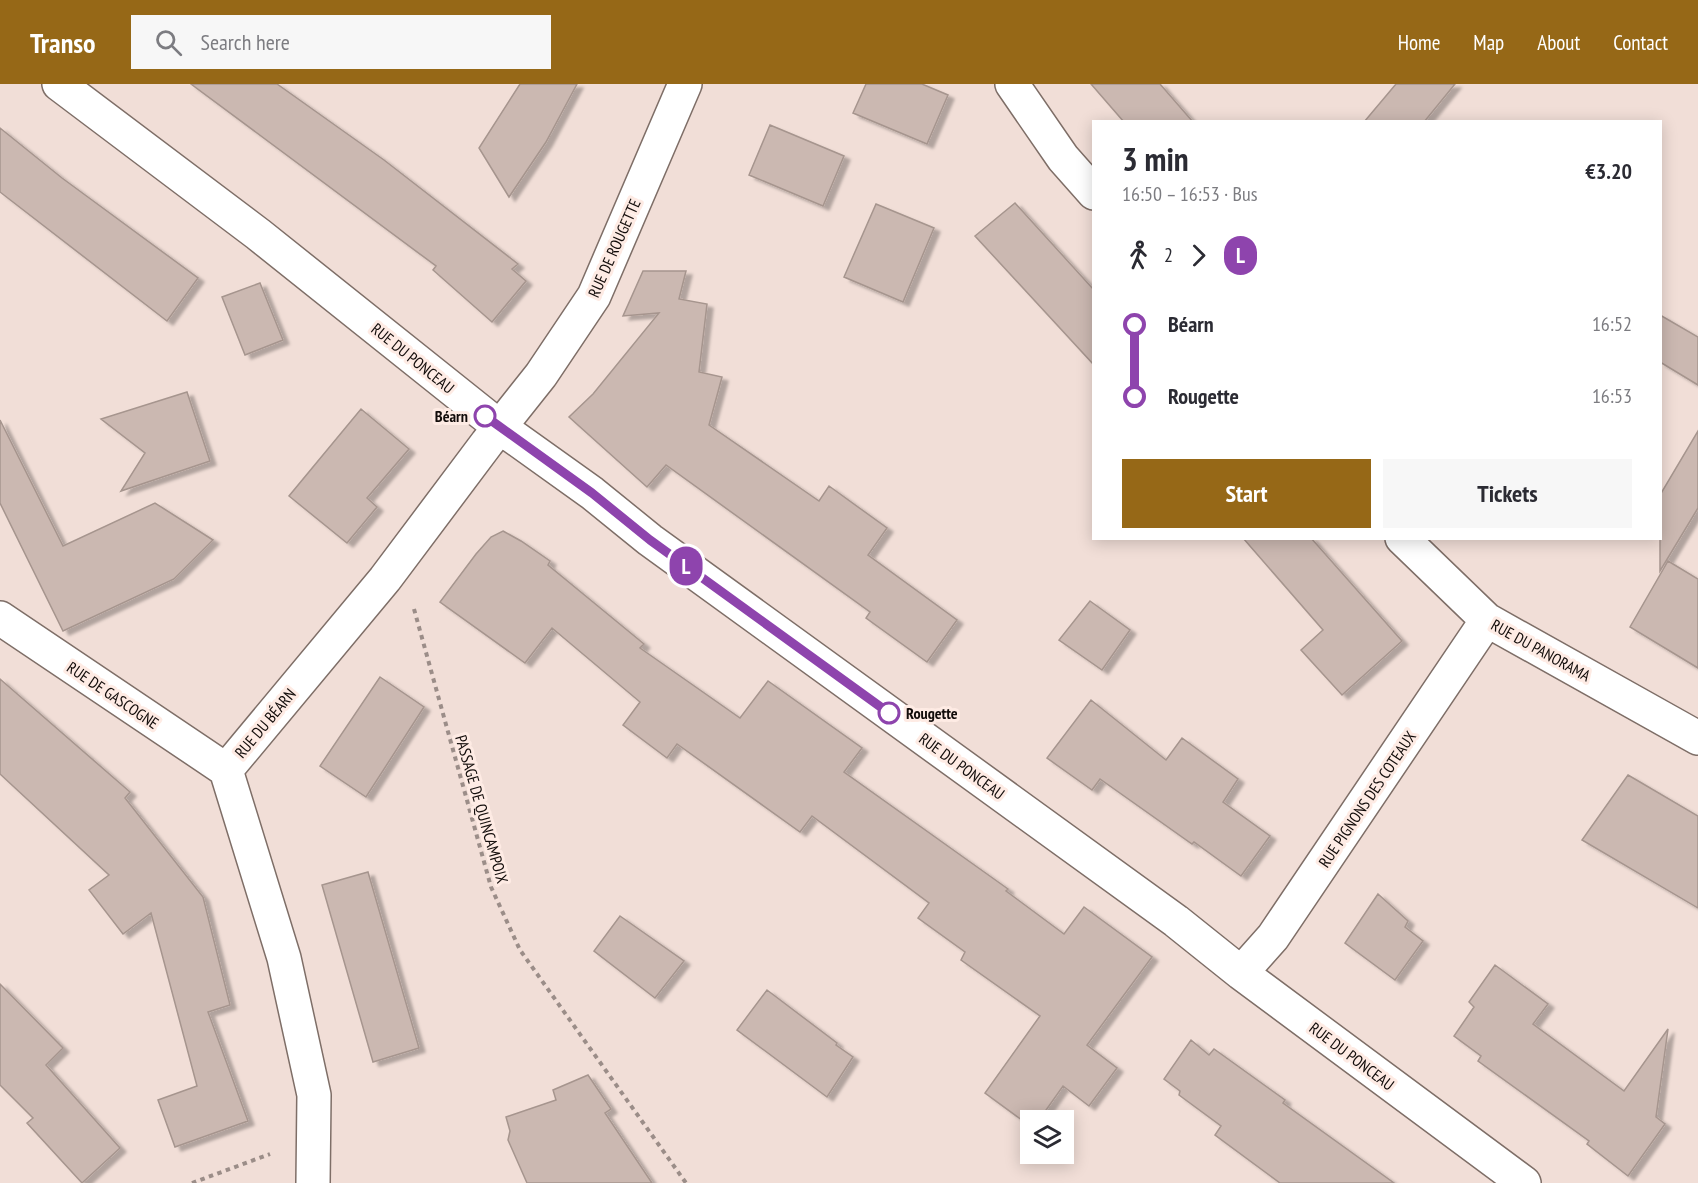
<!DOCTYPE html>
<meta charset="utf-8">
<style>
:root{--surface:#fff;--page:#f7f7f7;--text:#2b2b33;--muted:#7c7c81;--accent:#966817}
body{margin:0;font-family:"PT Sans Narrow",sans-serif;background:var(--page);color:var(--text);height:100vh;display:flex;flex-direction:column;font-size:22px;white-space:nowrap}
*{box-sizing:border-box;margin:0}
p{font-size:20px;color:var(--muted)}
.icon{flex:none;width:33px;height:33px;fill:none;stroke:currentColor;stroke-width:2;stroke-linecap:round;stroke-linejoin:round}
.map{position:relative;flex:1;overflow:hidden}
.sheet{position:absolute;left:1092px;top:36px;width:570px;height:420px;display:flex;flex-direction:column;background:var(--surface);border-radius:0px;box-shadow:0 3px 15px #0003}
.sheet>*{flex:none}
.badge{padding:0 12px;border-radius:20px;font-size:21px;line-height:39px}
.controls{position:absolute;left:1020px;top:1026px;display:grid;gap:12px}
.controls a{display:grid;place-items:center;width:54px;height:54px;border-radius:0px;background:var(--surface);box-shadow:0 3px 15px #0003;font-size:30px}
.map>.badge{position:absolute;translate:-50% -50%;box-shadow:0 0 0 3px #fff}
.legs{display:flex;align-items:center;gap:9px;height:66px;padding:0 30px;font-size:20px}
.legs p{margin-inline-start:auto}
.headline{display:flex;align-items:center;justify-content:space-between;height:102px;padding:0 30px}
h1{font-size:33px;font-weight:700;line-height:45px}
.primary-button{display:flex;gap:12px;margin-top:auto;padding:12px 30px}
.primary-button a{flex:1;height:69px;border-radius:0px;background:var(--accent);color:#fff;font-size:24px;font-weight:700;line-height:69px;text-align:center}
.primary-button a+a{background:var(--page);color:var(--text)}
ul{padding:0 30px;list-style:none}
li{display:flex;align-items:center;gap:21px;height:72px;font-size:22px}
li i{display:grid;place-items:center;width:9px;height:100%;margin:0 8px;background:currentColor}
li i::after{content:'';width:15px;height:15px;margin:-8px;border:4px solid;border-radius:50%;background:var(--surface)}
li p{margin-inline-start:auto}
li:first-child i{background:linear-gradient(#0000 50%,currentColor 0)}
li:last-child i{background:linear-gradient(currentColor 50%,#0000 0)}
header{display:flex;align-items:center;gap:36px;box-sizing:border-box;height:84px;padding:0 30px;background:var(--accent);color:#fff}
header strong{font-size:28px}
nav{display:flex;gap:33px;margin-inline-start:auto;font-size:21px}
.search{width:420px;height:54px;background:var(--page);display:flex;align-items:center;gap:15px;box-sizing:border-box;padding:0 21px;border-radius:0px;color:var(--muted);font-size:22px}
.map>svg:first-child{display:block}
.building{fill:#cbb8b1;stroke:#a6958e;stroke-width:1.5;filter:url(#shadow)}
.lines{fill:none;stroke-linecap:round;stroke-linejoin:round}
.minor-casing{stroke:#7e6e67;stroke-width:36}
.path{stroke:#9b8d88;stroke-width:4;stroke-dasharray:4.5 4.5;stroke-linecap:butt}
.minor{stroke:#fff;stroke-width:33}
.line-1-casing{stroke:#fff;stroke-width:14}
.line-1{stroke:#8e44ad;stroke-width:9}
.stop-1-dot{fill:#fff;stroke:#8e44ad;stroke-width:3}
.labels{text-anchor:middle;dominant-baseline:central;stroke-width:6;stroke-linejoin:round;paint-order:stroke}
.street-label{font-size:16px;fill:#120c0a;stroke:#feebe4}
.stop-label{font-size:16px;font-weight:bold;fill:#120c0a;stroke:#feebe4;text-anchor:end}
</style>
<header>
<strong>Transo</strong>
<div class="search"><svg class="icon" aria-label="search" viewBox="0 0 24 24"><circle cx="10" cy="10" r="6"/><path d="M15 15l6 6"/></svg>Search here</div>
<nav><a>Home</a><a>Map</a><a>About</a><a>Contact</a></nav>
</header>
<div class="map">
<svg width="1698" height="1099" viewBox="0 0 1698 1099">
<defs>
<filter id="shadow"><feDropShadow dx="6" dy="4" stdDeviation="1.5" flood-color="#0004"/></filter>
</defs>
<rect width="100%" height="100%" fill="#f1ded7"/>
<!-- building -->
<path class="building" d="M 191,0 L 277,0 L 384,76 L 518,180 L 512,185 L 526,197 L 492,238 L 433,186 L 436,182 Z
M 520,0 L 577,0 L 546,58 L 509,113 L 479,64 Z
M 866,0 L 922,0 L 948,11 L 927,60 L 853,29 Z
M 1091,0 L 1160,0 L 1193,38 L 1124,38 Z
M 1396,0 L 1455,0 L 1424,38 L 1364,38 Z
M 770,41 L 844,72 L 823,122 L 749,91 Z
M 0,44 L 62,94 L 198,194 L 167,237 L 0,108 Z
M 1015,119 L 1094,206 L 1094,281 L 975,152 Z
M 876,120 L 934,144 L 903,218 L 844,193 Z
M 643,187 L 686,187 L 679,215 L 707,220 L 699,288 L 722,293 L 709,341 L 819,417 L 829,402 L 887,444 L 868,471 L 957,536 L 927,578 L 866,534 L 870,528 L 666,381 L 647,403 L 569,333 L 593,310 L 659,229 L 623,232 Z
M 260,199 L 283,256 L 245,271 L 222,213 Z
M 1660,231 L 1698,253 L 1698,301 L 1660,278 Z
M 187,308 L 210,377 L 121,407 L 145,369 L 101,335 Z
M 361,325 L 409,365 L 367,414 L 377,423 L 347,459 L 289,412 Z
M 0,336 L 63,462 L 155,419 L 213,456 L 174,495 L 63,547 L 0,419 Z
M 1698,347 L 1698,424 L 1660,487 L 1660,411 Z
M 503,447 L 521,457 L 550,477 L 548,481 L 644,560 L 640,564 L 740,634 L 768,597 L 862,664 L 844,688 L 1008,805 L 1006,807 L 1064,850 L 1084,823 L 1152,873 L 1087,961 L 1117,984 L 1089,1022 L 1063,1002 L 1039,1036 L 1030,1036 L 1030,1042 L 985,1009 L 1040,932 L 961,876 L 965,868 L 918,834 L 929,819 L 812,732 L 800,748 L 677,660 L 667,674 L 623,641 L 640,618 L 552,544 L 525,579 L 440,518 L 476,470 L 491,453 Z
M 1243,454 L 1311,454 L 1402,557 L 1342,611 L 1301,566 L 1323,546 Z
M 1668,477 L 1698,495 L 1698,584 L 1630,543 Z
M 1090,517 L 1130,546 L 1102,586 L 1059,556 Z
M 380,593 L 424,623 L 366,713 L 320,682 Z
M 0,595 L 130,708 L 125,714 L 203,813 L 230,921 L 208,928 L 248,1037 L 175,1063 L 158,1016 L 197,1002 L 151,829 L 123,850 L 89,806 L 109,791 L 0,690 Z
M 1091,616 L 1166,676 L 1182,654 L 1238,695 L 1223,718 L 1270,752 L 1241,792 L 1194,758 L 1192,760 L 1100,695 L 1092,706 L 1047,674 Z
M 1628,691 L 1698,732 L 1698,824 L 1582,756 Z
M 368,788 L 419,964 L 373,978 L 322,801 Z
M 1378,810 L 1408,837 L 1405,843 L 1423,857 L 1395,896 L 1345,859 Z
M 620,832 L 684,877 L 655,914 L 594,867 Z
M 1495,881 L 1548,920 L 1533,940 L 1624,1007 L 1668,945 L 1656,1033 L 1665,1040 L 1628,1092 L 1587,1060 L 1589,1057 L 1478,977 L 1481,972 L 1454,952 L 1474,923 L 1469,918 Z
M 0,900 L 63,964 L 46,981 L 120,1064 L 82,1099 L 27,1039 L 33,1034 L 0,1001 Z
M 767,906 L 837,959 L 836,961 L 853,973 L 827,1013 L 737,946 Z
M 1191,956 L 1209,971 L 1214,965 L 1285,1016 L 1283,1019 L 1394,1099 L 1280,1099 L 1215,1051 L 1221,1042 L 1179,1011 L 1180,1007 L 1164,995 Z
M 588,991 L 611,1025 L 605,1029 L 652,1099 L 527,1099 L 508,1056 L 510,1047 L 506,1033 L 556,1016 L 553,1006 Z"/>
<g class="lines">
<defs>
<path id="minor" d="M 59,0 L 258,150 L 501,344 L 592,409 L 650,456 L 1176,837 L 1241,889 L 1524,1099
M 1012,0 L 1063,74 L 1094,109
M 1402,454 L 1487,536 L 1698,654
M 0,534 L 226,686
M 1241,889 L 1273,853 L 1487,536
M 313,1099 L 314,1011 L 284,874 L 226,686 L 385,495 L 487,359 L 541,291 L 594,212 L 685,0"/>
</defs>
<!-- minor casing -->
<use href="#minor" class="minor-casing"/>
<!-- path -->
<path class="path" d="M 414,525 L 491,803 L 520,866 L 686,1099
M 192,1099 L 270,1070"/>
<!-- minor -->
<use href="#minor" class="minor"/>
</g>
<g class="lines">
<defs>
<path id="line-1" d="M 485,332 L 592,409 L 650,456 L 889,629"/>
</defs>
<!-- line-1 casing -->
<use href="#line-1" class="line-1-casing"/>
<!-- line-1 -->
<use href="#line-1" class="line-1"/>
</g>
<!-- markers -->
<g class="stop-1-dot">
<circle cx="485" cy="332" r="10"/>
<circle cx="889" cy="629" r="10"/>
</g>
<g class="labels">
<!-- street labels -->
<g class="street-label">
<text transform="translate(614 164) rotate(-66)">RUE DE ROUGETTE</text>
<text transform="translate(413 274) rotate(39)">RUE DU PONCEAU</text>
<text transform="translate(1541 566) rotate(29)">RUE DU PANORAMA</text>
<text transform="translate(113 611) rotate(34)">RUE DE GASCOGNE</text>
<text transform="translate(265 639) rotate(-50)">RUE DU BÉARN</text>
<text transform="translate(962 682) rotate(36)">RUE DU PONCEAU</text>
<text transform="translate(1367 715) rotate(-56)">RUE PIGNONS DES COTEAUX</text>
<text transform="translate(482 725) rotate(74)">PASSAGE DE QUINCAMPOIX</text>
<text transform="translate(1352 972) rotate(37)">RUE DU PONCEAU</text>
</g>
<!-- stop labels -->
<g class="stop-label">
<text x="468" y="332">Béarn</text>
<text x="906" y="629" text-anchor="start">Rougette</text>
</g>
</g>
</svg>
<div class="controls">
<a><svg class="icon" aria-label="layers" viewBox="0 0 24 24"><path d="M12 4l9 5-9 5-9-5zM3 14l9 5 9-5"/></svg></a>
</div>
<b class="badge" style="left:686px;top:482px;background:#8e44ad;color:#fff">L</b>
<section class="sheet">
<div class="headline"><div><h1>3 min</h1><p>16:50 – 16:53 · Bus</p></div><b>€3.20</b></div>
<div class="legs"><svg class="icon" aria-label="walk" viewBox="0 0 24 24"><circle cx="13" cy="4" r="2"/><path d="M13 8l-2 6 4 7M11 14l-3 7M7 12l3-4h3l4 4"/></svg>2<svg class="icon" aria-label="forward" viewBox="0 0 24 24"><path d="M9 5l7 7-7 7"/></svg><b class="badge" style="background:#8e44ad;color:#fff">L</b></div>
<ul>
<li><i style="color:#8e44ad"></i><b>Béarn</b><p>16:52</p></li>
<li><i style="color:#8e44ad"></i><b>Rougette</b><p>16:53</p></li>
</ul>
<div class="primary-button"><a>Start</a><a>Tickets</a></div>
</section>
</div>
